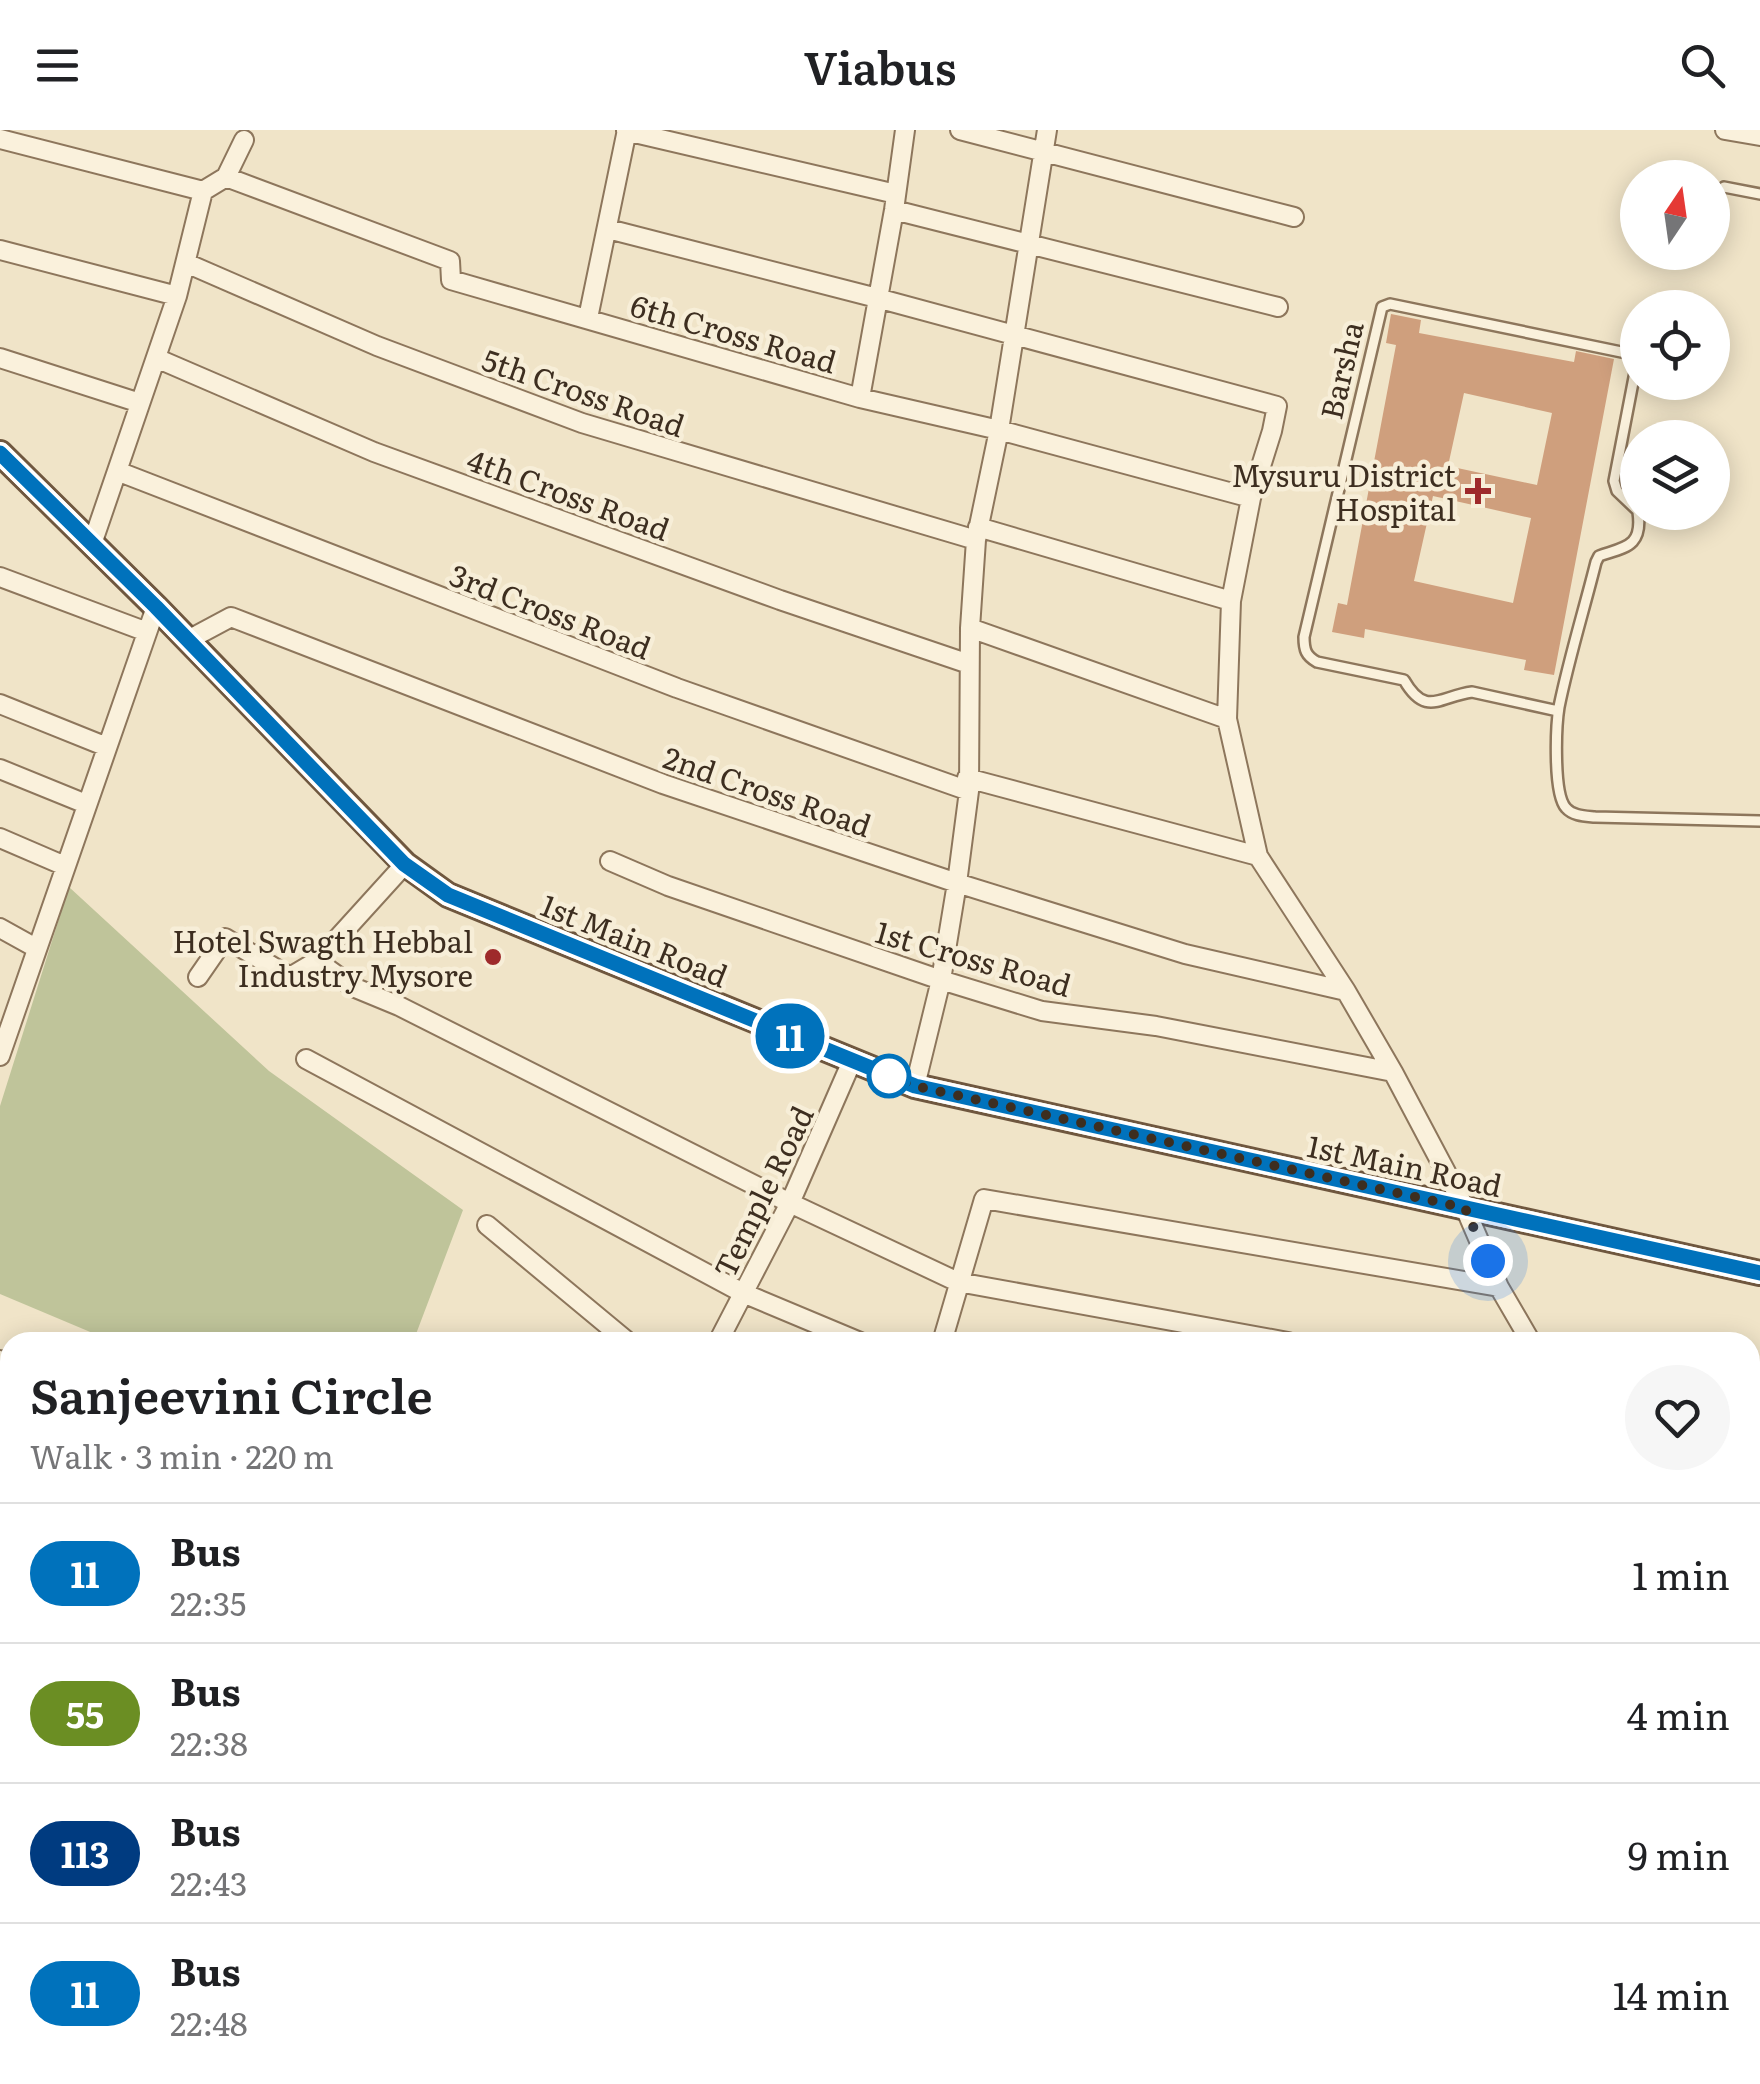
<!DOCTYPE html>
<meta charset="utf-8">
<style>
:root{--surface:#fff;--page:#f6f6f6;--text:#202124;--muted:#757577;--line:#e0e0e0}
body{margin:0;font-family:Literata,serif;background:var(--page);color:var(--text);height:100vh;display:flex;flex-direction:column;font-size:38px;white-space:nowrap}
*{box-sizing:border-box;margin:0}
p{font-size:32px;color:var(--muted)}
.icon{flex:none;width:55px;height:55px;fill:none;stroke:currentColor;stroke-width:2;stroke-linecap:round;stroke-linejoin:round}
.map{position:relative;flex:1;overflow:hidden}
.side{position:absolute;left:0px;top:1202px;width:1760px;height:752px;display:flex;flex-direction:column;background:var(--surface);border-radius:30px 30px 0 0;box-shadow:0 5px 25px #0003}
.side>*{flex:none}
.badge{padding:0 20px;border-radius:32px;font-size:35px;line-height:65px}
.needle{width:65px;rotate:13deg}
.fabs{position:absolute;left:1620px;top:30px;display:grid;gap:20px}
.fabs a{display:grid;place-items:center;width:110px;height:110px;border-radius:50%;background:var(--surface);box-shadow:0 5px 25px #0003;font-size:50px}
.you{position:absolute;width:50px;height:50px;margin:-25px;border:8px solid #fff;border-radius:50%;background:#1a73e8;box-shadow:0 0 0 15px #1a73e833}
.map>.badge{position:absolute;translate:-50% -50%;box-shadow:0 0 0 5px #fff}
.round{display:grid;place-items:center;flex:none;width:105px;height:105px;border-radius:52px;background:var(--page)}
.summary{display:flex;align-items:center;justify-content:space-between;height:170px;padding:0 30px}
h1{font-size:48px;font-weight:600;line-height:75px}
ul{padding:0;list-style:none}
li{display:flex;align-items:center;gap:30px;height:140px;padding:0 30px;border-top:2px solid var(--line)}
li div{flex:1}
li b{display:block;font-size:38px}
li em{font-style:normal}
li .badge{min-width:110px;font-weight:700;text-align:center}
header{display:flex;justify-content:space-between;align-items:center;height:130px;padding:0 30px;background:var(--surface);font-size:45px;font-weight:600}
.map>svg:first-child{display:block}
.cemetery{fill:#bfc49a}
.building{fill:#cf9f7d;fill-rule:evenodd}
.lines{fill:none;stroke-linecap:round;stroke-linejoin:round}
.lane-casing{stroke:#8d765c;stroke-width:14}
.street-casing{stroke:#8d765c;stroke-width:22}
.secondary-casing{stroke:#6f573f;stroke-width:28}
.lane{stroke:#faf1dc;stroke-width:9}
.street{stroke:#faf1dc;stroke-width:18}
.secondary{stroke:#faf1dc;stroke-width:22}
.line-casing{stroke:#fff;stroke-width:22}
.line{stroke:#0072bc;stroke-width:15}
.walk{stroke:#3d2e20;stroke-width:10;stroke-dasharray:0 18}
.poi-dot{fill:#9e2a2b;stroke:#f7eed8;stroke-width:4}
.stop-dot{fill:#fff;stroke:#0072bc;stroke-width:5}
.labels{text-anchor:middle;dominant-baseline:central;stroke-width:9;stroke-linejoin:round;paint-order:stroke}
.street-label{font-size:30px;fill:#3d2e20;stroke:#f7eed8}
.poi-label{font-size:30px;fill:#3d2e20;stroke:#f7eed8;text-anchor:end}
</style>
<header><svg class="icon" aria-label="menu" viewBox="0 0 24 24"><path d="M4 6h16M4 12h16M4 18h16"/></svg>Viabus<svg class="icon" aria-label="search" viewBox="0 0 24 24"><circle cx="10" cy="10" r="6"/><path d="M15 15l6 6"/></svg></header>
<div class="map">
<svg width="1760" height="1954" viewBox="0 0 1760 1954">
<rect width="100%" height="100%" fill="#f0e4c8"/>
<!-- cemetery -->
<path class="cemetery" d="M 69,757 L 269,941 L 463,1080 L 413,1212 L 114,1212 L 0,1164 L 0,976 Z"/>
<!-- building -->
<path class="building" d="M 1391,184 L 1421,190 L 1419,203 L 1574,232 L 1576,221 L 1614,229 L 1554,545 L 1524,540 L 1526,530 L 1365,499 L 1364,508 L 1332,502 L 1338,473 L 1347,475 L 1396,215 L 1386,213 ZM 1464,263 L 1552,283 L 1537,355 L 1448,336 ZM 1433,366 L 1531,388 L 1513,473 L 1414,451 Z"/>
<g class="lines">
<defs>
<path id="lane" d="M 1724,57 L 1760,64
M 1638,382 C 1643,417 1625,417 1599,426 L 1596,432 C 1584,480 1569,528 1559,577 C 1556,596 1553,664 1566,678 C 1573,686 1585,686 1595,687 L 1760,691
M 1558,581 L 1472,562 C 1440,566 1426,588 1404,550 L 1317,532 C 1306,526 1304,520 1304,507 L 1382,177 L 1390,174 L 1631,224 L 1636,229 L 1636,237 L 1614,351 L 1617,361 L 1638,381"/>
<path id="street" d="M 960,0 L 1294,87
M 1725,0 L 1760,6
M 626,1 L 896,64
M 0,9 L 203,61
M 226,47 L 450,131 L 451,150 L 860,268 L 999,300 L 1251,368
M 894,80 L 1278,177
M 608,99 L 877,168 L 1277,276 L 1272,301 L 1251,368 L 1231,471 L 1227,589 L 1258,726 L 1346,861 L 1393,942 L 1465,1078 L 1499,1157 L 1531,1212
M 0,120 L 177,166
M 186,133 L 377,216 L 582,293 L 976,410
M 588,188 L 627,0
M 0,228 L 140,273
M 156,228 L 374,322 L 780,470 L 969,534
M 860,268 L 894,80 L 905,0
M 117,341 L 677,558 L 969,661
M 978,397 L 1231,471
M 92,414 L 177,166 L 203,61 L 226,47 L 244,10
M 0,447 L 147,502
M 970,498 L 1227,589
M 188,510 L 231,487 L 663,654 L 957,753 L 1185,824 L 1346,861
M 0,574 L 107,617
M 0,639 L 86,674
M 967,648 L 1258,726
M 0,708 L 65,736
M 610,731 L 668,756 L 941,850 L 1042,881 L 1156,896 L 1393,942
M 405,734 L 317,831 L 353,857 L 399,876 L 790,1073 L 958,1152 L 1288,1212
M 0,798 L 36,818
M 198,847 L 225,808 L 290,847 L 317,831
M 0,926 L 156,477
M 306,929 L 743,1163 L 860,1212
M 915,956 L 941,850 L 957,753 L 969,661 L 970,498 L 976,410 L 999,300 L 1047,0
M 487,1095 L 628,1212
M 718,1212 L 790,1073 L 852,931
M 942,1212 L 984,1069 L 1499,1157
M 0,1230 L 10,1233
M 1750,1313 L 1760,1315
M 0,1350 L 10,1354
M 1750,1445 L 1760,1447
M 0,1503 L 10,1507
M 0,1592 L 10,1595
M 1750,1683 L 1760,1706
M 0,1730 L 10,1733
M 1750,1838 L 1760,1839
M 0,1878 L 10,1880
M 270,1945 L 292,1954
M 566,1945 L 581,1951
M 771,1945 L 791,1954
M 105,1954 L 110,1945
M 385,1954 L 388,1945
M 1259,1954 L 1260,1945"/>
<path id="secondary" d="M 0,323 L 156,477 L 405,734 L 448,765 L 915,956 L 1760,1143"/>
</defs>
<!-- lane casing -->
<use href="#lane" class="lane-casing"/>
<!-- street casing -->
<use href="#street" class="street-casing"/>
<!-- secondary casing -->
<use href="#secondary" class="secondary-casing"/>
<!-- lane -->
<use href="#lane" class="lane"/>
<!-- street -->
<use href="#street" class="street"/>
<!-- secondary -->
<use href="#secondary" class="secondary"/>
</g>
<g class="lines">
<defs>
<path id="line" d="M 0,323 L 156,477 L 404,734 L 448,765 L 915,956 L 1760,1143"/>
</defs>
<!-- line casing -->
<use href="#line" class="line-casing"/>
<!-- line -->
<use href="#line" class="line"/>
<!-- walk -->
<path class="walk" d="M 889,946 L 915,956 L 1465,1078 L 1488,1131"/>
</g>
<!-- markers -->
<g class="poi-dot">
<path d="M1473 346h10v10h10v10h-10v10h-10v-10h-10v-10h10z"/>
<circle cx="493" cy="827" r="10"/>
</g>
<circle class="stop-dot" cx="889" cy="946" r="20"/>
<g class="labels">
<!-- street labels -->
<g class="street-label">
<text transform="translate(734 202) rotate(16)">6th Cross Road</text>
<text transform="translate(1340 240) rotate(-77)">Barsha</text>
<text transform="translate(584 261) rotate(19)">5th Cross Road</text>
<text transform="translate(569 363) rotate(20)">4th Cross Road</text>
<text transform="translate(551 480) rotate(21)">3rd Cross Road</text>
<text transform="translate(768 660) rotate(19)">2nd Cross Road</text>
<text transform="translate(635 809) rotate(22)">1st Main Road</text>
<text transform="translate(974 827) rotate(16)">1st Cross Road</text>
<text transform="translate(1405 1034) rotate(12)">1st Main Road</text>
<text transform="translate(762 1061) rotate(-64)">Temple Road</text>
</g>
<!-- poi labels -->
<g class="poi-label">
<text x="1456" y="344">Mysuru District<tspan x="1456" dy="34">Hospital</tspan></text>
<text x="473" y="810">Hotel Swagth Hebbal<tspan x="473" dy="34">Industry Mysore</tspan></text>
</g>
</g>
</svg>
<div class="fabs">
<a><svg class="needle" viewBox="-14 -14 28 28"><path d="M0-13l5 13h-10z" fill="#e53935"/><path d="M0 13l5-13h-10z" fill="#757577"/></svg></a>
<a><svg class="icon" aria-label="locate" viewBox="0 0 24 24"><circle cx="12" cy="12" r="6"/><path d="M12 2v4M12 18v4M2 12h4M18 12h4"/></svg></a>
<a><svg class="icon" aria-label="layers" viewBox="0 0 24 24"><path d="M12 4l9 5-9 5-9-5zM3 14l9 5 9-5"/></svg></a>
</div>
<div class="you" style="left:1488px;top:1131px"></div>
<b class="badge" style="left:790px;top:906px;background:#0072bc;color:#fff">11</b>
<section class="side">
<div class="summary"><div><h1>Sanjeevini Circle</h1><p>Walk · 3 min · 220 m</p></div><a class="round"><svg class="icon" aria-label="heart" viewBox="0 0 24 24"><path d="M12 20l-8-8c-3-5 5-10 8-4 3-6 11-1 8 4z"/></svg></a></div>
<ul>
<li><span class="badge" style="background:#0072bc;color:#fff">11</span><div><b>Bus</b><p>22:35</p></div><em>1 min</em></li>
<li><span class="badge" style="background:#6b8e23;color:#fff">55</span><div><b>Bus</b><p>22:38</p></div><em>4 min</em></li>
<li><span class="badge" style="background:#003b80;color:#fff">113</span><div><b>Bus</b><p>22:43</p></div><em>9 min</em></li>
<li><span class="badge" style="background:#0072bc;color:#fff">11</span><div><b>Bus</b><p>22:48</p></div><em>14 min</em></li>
</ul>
</section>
</div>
